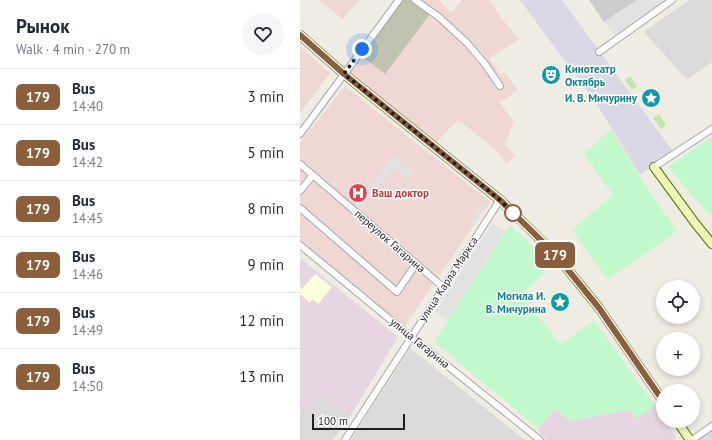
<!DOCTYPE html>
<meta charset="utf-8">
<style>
:root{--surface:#fff;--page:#f6f6f7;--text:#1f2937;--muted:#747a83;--line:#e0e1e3}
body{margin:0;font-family:"PT Sans",sans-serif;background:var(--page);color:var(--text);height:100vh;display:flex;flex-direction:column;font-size:15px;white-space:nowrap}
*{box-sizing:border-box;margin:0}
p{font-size:13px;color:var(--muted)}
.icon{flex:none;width:22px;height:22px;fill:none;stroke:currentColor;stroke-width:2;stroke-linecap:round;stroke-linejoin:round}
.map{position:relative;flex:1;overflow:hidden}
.panel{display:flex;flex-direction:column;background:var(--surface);width:300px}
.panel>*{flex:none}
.badge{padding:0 8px;border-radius:6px;font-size:14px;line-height:26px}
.controls{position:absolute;left:356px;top:280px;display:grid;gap:8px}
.controls a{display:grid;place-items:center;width:44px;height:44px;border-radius:50%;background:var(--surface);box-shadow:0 2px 6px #0003;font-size:20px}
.scale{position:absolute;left:12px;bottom:10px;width:93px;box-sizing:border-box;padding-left:4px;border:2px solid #1e1e1e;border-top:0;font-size:11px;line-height:14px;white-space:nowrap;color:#1e1e1e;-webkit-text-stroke:3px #fff;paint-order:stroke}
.you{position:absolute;width:20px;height:20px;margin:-10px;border:3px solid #fff;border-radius:50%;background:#1a73e8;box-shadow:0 0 0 6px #1a73e833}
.map>.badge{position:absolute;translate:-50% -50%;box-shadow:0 0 0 2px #fff}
.round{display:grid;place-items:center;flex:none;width:42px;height:42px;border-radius:21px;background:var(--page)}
.head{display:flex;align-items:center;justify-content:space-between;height:68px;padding:0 16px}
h1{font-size:19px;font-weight:600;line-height:30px}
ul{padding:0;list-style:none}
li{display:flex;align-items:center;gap:12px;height:56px;padding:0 16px;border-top:1px solid var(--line)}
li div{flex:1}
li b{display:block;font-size:15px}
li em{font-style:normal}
li .badge{min-width:44px;font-weight:700;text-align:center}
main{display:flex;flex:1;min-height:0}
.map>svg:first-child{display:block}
.residential{fill:#dcdbdb}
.commercial{fill:#efd8d3}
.industrial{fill:#e7d6e2}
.education{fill:#fafedd}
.religious{fill:#ccc}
.construction{fill:#c0c3af}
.grass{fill:#c1e8aa}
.park{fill:#c1f8cc}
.parking{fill:#e2e2e2}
.plaza{fill:#dad8e4}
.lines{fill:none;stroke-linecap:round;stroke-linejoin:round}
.minor-casing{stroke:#a5a5a5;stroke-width:8}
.secondary-casing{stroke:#597207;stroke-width:10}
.minor{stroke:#fff;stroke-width:6}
.secondary{stroke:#edf8b8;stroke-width:8}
.line-casing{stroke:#fff;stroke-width:9}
.line{stroke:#8b5e3c;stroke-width:6}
.walk{stroke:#1e1e1e;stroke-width:4;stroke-dasharray:0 7.2}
.stop-dot{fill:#fff;stroke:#8b5e3c;stroke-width:2}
.labels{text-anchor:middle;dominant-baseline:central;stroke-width:3;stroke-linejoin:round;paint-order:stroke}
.culture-label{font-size:11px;font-weight:bold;fill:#0d838f;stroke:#fff;text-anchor:end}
.health-label{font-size:11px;font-weight:bold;fill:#be3a42;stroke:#fff;text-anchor:start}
.street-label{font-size:11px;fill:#1e1e1e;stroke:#fff}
</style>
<main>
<section class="panel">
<div class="head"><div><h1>Рынок</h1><p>Walk · 4 min · 270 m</p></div><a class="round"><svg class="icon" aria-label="heart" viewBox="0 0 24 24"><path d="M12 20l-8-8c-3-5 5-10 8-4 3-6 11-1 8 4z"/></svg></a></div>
<ul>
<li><span class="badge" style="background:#8b5e3c;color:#fff">179</span><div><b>Bus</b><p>14:40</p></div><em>3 min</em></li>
<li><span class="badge" style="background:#8b5e3c;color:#fff">179</span><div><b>Bus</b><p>14:42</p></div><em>5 min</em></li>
<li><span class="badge" style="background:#8b5e3c;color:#fff">179</span><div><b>Bus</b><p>14:45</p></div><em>8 min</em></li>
<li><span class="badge" style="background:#8b5e3c;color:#fff">179</span><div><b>Bus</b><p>14:46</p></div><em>9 min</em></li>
<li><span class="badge" style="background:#8b5e3c;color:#fff">179</span><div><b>Bus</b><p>14:49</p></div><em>12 min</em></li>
<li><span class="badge" style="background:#8b5e3c;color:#fff">179</span><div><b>Bus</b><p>14:50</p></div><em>13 min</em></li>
</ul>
</section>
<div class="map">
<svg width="412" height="440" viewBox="0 0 412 440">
<rect width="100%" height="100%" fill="#efece4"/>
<!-- residential -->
<path class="residential" d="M 389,0 L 412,0 L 412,62 L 387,80 L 344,32 Z
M 110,348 L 225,440 L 51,440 Z
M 22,396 L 51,415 L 33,440 L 0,440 L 0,410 L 5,413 Z
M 412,422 L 412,440 L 394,440 L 392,437 Z"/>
<!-- commercial -->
<path class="commercial" d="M 18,0 L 59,0 L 43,19 Z
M 99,0 L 139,0 L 151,13 L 162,0 L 190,0 L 198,13 L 219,40 L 189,58 L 199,73 L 205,73 L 218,90 L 200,103 L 214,122 L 205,144 L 215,155 L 207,164 L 197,151 L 158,120 L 135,144 L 47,69 Z
M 0,46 L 30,73 L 0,113 Z
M 45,86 L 190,202 L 103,328 L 0,241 L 0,143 Z"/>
<!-- industrial -->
<path class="industrial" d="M 0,258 L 98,337 L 51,415 L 22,396 L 4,413 L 0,410 Z
M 355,406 L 363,418 L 363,421 L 365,421 L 377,439 L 375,440 L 247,440 L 240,434 L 238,428 L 255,408 L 269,421 L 329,410 L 337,418 Z"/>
<!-- education -->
<path class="education" d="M 15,274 L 32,287 L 18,304 L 12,299 L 10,303 L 0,294 L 0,286 L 2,289 Z"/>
<!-- religious -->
<path class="religious" d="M 289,0 L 337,0 L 304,22 Z"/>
<!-- construction -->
<path class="construction" d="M 102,0 L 110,0 L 130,14 L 85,74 L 63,57 Z"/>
<!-- grass -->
<path class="grass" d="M 330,76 L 337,86 L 332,90 L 325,80 Z
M 359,114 L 366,125 L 361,129 L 353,118 Z"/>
<!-- park -->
<path class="park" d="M 311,129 L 343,182 L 377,231 L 308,280 L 272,230 L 313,195 L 284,154 Z
M 412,137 L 412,215 L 410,216 L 368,167 Z
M 210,225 L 253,265 L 221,295 L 261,345 L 294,320 L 355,406 L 337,418 L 329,410 L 269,421 L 255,408 L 238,428 L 134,342 Z"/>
<!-- parking -->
<path class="parking" d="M 337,0 L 367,0 L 315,35 L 304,22 Z
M 94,155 L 100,160 L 98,162 L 112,173 L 110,177 L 108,178 L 93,168 L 57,213 L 53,209 Z
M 180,206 L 185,208 L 174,226 L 169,223 Z
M 192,223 L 205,232 L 148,320 L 135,312 Z"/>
<!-- plaza -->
<path class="plaza" d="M 220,0 L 262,0 L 372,150 L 340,175 L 296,103 Z"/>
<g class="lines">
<defs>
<path id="minor" d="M 115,0 L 139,17 L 167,43 L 185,64 L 200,86
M 299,52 L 372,0
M 0,134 L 99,0
M 0,164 L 143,287
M 354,167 L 412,129
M 0,191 L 13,175
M 0,208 L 97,292 L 116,264
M 0,245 L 99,327 L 240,440
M 45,440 L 200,200
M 392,440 L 412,426"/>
<path id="secondary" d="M 0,35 L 44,74 L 200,200 L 256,255 L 299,308 L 363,401
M 354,167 L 395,223 L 412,244
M 377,421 L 390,440"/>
</defs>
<!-- minor casing -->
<use href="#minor" class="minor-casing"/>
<!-- secondary casing -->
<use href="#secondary" class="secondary-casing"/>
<!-- minor -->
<use href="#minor" class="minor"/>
<!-- secondary -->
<use href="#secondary" class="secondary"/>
</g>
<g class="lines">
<defs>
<path id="line" d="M 0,35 L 44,74 L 200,200 L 256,255 L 299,308 L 363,401"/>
</defs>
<!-- line casing -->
<use href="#line" class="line-casing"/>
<!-- line -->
<use href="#line" class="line"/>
<!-- walk -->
<path class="walk" d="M 62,49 L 44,74 L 200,200 L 213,213"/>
</g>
<!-- icons -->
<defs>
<symbol id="theatre-disc" viewBox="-11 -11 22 22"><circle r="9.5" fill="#0f9aa8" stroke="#fff"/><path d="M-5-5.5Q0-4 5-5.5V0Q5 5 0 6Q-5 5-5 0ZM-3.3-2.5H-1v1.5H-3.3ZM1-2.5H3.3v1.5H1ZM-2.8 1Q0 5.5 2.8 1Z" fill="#fff"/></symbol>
<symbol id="sight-disc" viewBox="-11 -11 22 22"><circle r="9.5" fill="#0f9aa8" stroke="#fff"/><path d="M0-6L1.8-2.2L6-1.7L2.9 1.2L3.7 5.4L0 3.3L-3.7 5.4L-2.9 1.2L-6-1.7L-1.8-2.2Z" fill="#fff"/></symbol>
<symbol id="hospital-disc" viewBox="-11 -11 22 22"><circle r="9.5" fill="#e0444e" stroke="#fff"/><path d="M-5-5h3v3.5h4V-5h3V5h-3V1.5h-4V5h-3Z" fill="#fff"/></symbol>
</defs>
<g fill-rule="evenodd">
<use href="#theatre-disc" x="240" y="64" width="22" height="22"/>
<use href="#sight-disc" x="340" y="87" width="22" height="22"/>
<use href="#hospital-disc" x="47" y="182" width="22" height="22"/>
<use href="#sight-disc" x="249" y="291" width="22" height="22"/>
</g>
<!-- markers -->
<circle class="stop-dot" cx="213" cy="213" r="8"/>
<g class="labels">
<!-- culture labels -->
<g class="culture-label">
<text x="265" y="69" text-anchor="start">Кинотеатр<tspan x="265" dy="13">Октябрь</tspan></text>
<text x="337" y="98">И. В. Мичурину</text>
<text x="246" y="296">Могила И.<tspan x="246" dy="13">В. Мичурина</tspan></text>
</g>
<!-- health labels -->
<g class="health-label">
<text x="72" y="193">Ваш доктор</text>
</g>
<!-- street labels -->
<g class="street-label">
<text transform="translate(90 241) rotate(41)">переулок Гагарина</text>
<text transform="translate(148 279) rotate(-57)">улица Карла Маркса</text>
<text transform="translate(120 343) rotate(39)">улица Гагарина</text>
</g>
</g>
</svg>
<div class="controls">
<a><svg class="icon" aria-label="locate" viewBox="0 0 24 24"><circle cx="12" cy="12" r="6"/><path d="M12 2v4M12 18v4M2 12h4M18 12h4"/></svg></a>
<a>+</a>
<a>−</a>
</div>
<div class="scale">100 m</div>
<div class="you" style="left:62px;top:49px"></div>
<b class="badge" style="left:255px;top:255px;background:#8b5e3c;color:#fff">179</b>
</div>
</main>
